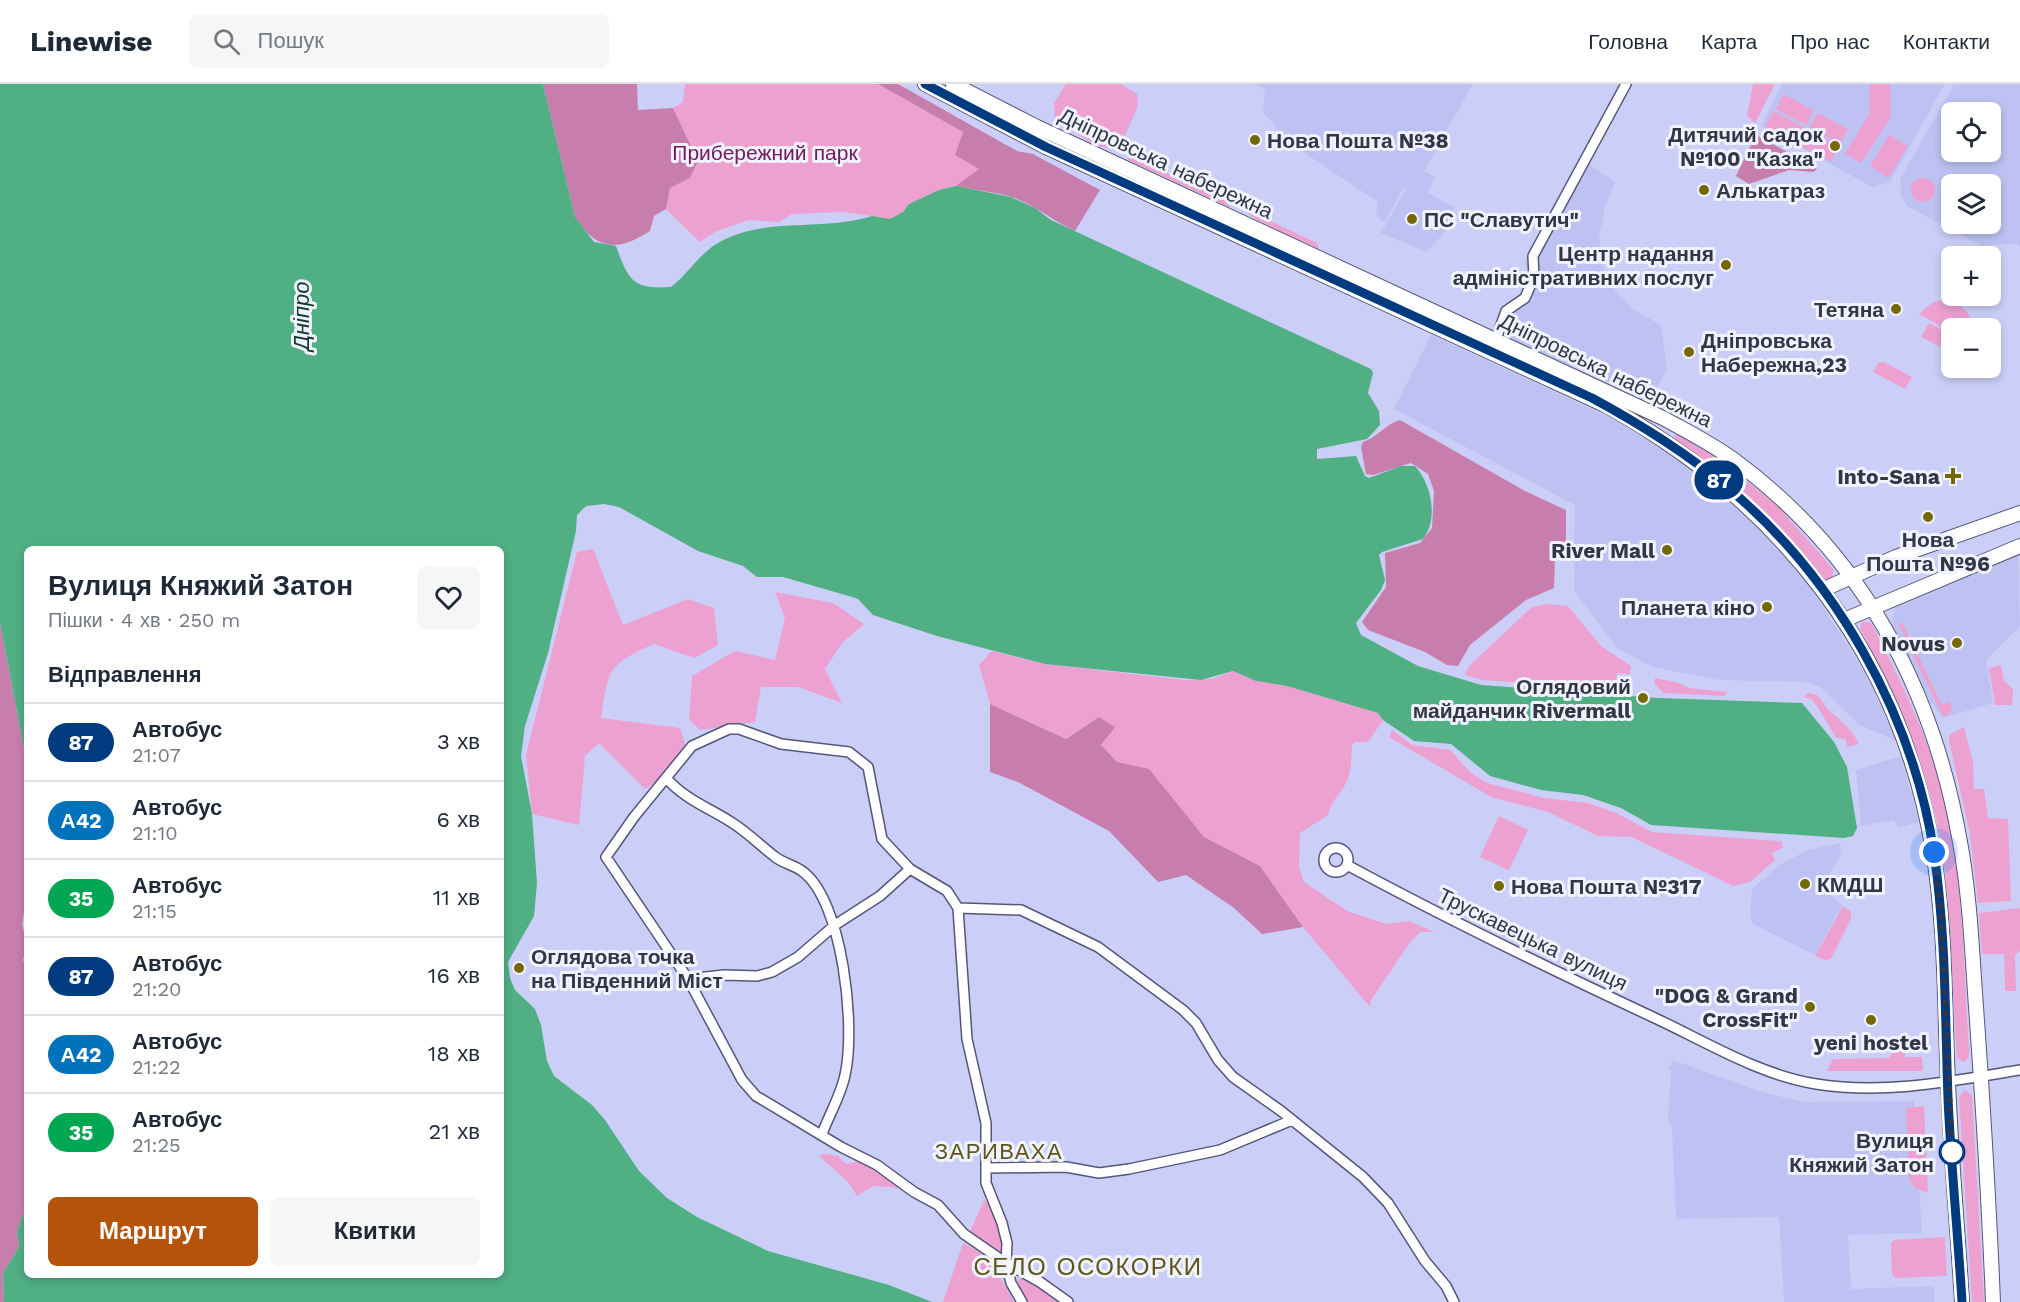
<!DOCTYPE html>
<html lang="uk">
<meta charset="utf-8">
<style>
:root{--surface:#fff;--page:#f6f6f7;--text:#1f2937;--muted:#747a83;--line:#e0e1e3;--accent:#b45309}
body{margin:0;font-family:"Work Sans",sans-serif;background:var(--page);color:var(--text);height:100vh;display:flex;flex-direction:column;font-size:22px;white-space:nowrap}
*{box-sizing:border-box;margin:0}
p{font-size:20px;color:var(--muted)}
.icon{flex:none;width:33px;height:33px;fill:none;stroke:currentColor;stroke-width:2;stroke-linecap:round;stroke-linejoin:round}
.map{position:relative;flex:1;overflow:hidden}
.drawer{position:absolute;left:24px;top:462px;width:480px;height:732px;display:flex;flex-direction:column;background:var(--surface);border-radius:9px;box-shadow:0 3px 9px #0003}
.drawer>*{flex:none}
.badge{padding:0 12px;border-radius:20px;font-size:21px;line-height:39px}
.buttons{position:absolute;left:1941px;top:18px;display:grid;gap:12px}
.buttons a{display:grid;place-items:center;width:60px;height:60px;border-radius:9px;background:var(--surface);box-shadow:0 3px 9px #0003;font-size:30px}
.you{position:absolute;width:30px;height:30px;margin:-15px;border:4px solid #fff;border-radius:50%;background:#1a73e8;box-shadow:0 0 0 9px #1a73e833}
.map>.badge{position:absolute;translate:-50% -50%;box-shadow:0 0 0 3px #fff}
h2{padding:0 24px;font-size:22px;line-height:54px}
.round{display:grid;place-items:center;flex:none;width:63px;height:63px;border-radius:9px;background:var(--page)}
.headline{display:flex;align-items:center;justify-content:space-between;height:102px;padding:0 24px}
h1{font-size:28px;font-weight:700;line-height:45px}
.action{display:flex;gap:12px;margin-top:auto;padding:12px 24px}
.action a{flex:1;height:69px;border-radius:9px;background:var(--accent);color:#fff;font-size:24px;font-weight:700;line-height:69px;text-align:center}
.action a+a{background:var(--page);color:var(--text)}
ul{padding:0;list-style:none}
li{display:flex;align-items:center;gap:18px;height:78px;padding:0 24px;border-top:2px solid var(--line)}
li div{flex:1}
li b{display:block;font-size:22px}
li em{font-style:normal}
li .badge{min-width:66px;font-weight:700;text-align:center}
header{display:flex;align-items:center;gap:36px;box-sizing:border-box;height:84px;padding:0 30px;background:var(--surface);border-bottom:2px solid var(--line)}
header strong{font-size:28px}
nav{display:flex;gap:33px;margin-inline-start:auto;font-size:21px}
.search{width:420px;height:54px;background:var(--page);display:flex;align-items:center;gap:15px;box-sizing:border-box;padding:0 21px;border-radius:9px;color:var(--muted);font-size:22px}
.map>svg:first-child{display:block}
.built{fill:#bec2f2;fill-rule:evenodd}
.green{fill:#eda1d1}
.forest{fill:#c87ead}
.water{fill:#51af84}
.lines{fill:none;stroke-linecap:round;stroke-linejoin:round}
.street-casing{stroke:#545679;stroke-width:12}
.secondary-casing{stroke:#545679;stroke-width:16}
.street{stroke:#fff;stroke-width:9}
.secondary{stroke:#fff;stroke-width:14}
.line-casing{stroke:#fff;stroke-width:14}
.line{stroke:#003b80;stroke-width:9}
.walk{stroke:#343545;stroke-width:6;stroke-dasharray:0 10.8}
.poi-dot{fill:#746800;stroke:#f1f2ff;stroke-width:2}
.stop-dot{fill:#fff;stroke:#003b80;stroke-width:3}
.labels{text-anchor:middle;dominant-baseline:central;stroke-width:6;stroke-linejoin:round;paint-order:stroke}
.poi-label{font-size:21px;font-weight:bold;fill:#343545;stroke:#f1f2ff;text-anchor:end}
.park-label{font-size:21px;fill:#721959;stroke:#f1f2ff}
.street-label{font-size:21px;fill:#343545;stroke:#f1f2ff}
.stop-label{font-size:21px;font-weight:bold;fill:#343545;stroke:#f1f2ff;text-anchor:end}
.water-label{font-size:22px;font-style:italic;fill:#113a28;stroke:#f1f2ff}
.neighbourhood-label{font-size:22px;letter-spacing:1.5px;fill:#5e5619;stroke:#f1f2ff}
.quarter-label{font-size:24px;letter-spacing:1.5px;fill:#5e5619;stroke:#f1f2ff}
</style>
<header>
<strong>Linewise</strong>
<div class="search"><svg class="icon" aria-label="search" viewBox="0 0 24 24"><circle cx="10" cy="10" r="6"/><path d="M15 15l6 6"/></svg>Пошук</div>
<nav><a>Головна</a><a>Карта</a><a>Про нас</a><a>Контакти</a></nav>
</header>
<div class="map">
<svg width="2020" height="1218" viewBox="0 0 2020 1218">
<rect width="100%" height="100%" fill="#cbcff8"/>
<!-- built -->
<path class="built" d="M 1255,0 L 1473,0 L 1424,87 L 1435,93 L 1428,109 L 1454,123 L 1445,148 L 1426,168 L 1381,149 L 1406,105 L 1403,104 L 1385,138 L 1376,132 L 1378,118 L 1290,59 L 1263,28 L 1265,6 Z
M 1782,0 L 1945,0 L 1890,98 L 1872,103 L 1761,42 Z
M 1954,0 L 2020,0 L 2020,164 L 2018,160 L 1991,161 L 1988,166 L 1907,122 L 1901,112 L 1900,95 ZM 1952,28 L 1990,28 L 1990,68 L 1952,68 ZM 1952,100 L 1990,100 L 1990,140 L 1952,140 Z
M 1583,76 L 1615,98 L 1606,120 L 1599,153 L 1603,182 L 1617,210 L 1633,225 L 1661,241 L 1667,286 L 1649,317 L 1509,253 L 1507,249 L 1506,244 L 1530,192 L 1524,178 Z
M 1431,251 L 1609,333 L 1675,373 L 1712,402 L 1778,463 L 1812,506 L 1864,587 L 1897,657 L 1859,641 L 1820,603 L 1805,598 L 1719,596 L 1652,583 L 1617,564 L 1574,507 L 1575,421 L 1394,325 Z
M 2018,471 L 2020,542 L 1986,576 L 1993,619 L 1943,634 L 1925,611 L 1892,541 L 1895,522 L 1900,517 Z
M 1901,672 L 1919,738 L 1898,744 L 1894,736 L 1861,742 L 1856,686 Z
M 1840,759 L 1841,770 L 1829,791 L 1829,805 L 1830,810 L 1842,821 L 1815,871 L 1753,840 L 1750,831 L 1752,805 L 1779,781 L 1808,766 Z
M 1673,976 L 1762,1008 L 1803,1018 L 1914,1017 L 1922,1149 L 1848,1151 L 1851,1205 L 1934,1202 L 1934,1218 L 1784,1218 L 1779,1133 L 1676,1135 L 1672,1042 L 1668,1038 L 1671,987 L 1668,985 Z"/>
<!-- green -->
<path class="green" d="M 685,0 L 878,0 L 963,48 L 955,71 L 980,85 L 956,102 L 939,106 L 909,120 L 903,128 L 890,135 L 844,128 L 792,130 L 779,138 L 748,136 L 715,148 L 700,158 L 666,125 L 670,104 L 690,94 L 698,77 L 673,24 L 683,18 Z
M 1066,0 L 1121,0 L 1137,10 L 1138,22 L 1118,67 L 1093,60 L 1055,36 L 1054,19 Z
M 1753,0 L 1775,0 L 1755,39 L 1747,32 Z
M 1870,0 L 1890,0 L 1891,33 L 1861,79 L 1845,69 L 1869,31 Z
M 1784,10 L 1814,27 L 1806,41 L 1776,25 Z
M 1774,27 L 1805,44 L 1796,59 L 1765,42 Z
M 1818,29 L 1848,45 L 1840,60 L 1809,44 Z
M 1808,45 L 1839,62 L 1831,78 L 1799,61 Z
M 1889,51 L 1908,62 L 1888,94 L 1870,82 Z
M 1133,73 L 1225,116 L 1231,124 L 1126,75 Z
M1911 106a12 12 0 1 1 24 0a12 12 0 1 1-24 0Z
M 1243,124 L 1317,159 L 1319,165 C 1304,158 1249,136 1243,124 Z
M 1944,216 C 1960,219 1972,227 1972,244 L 1952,244 L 1951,248 L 1919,230 L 1933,218 Z
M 1929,239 L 1951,251 L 1949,267 L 1921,253 Z
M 1884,278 L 1912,293 L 1905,305 L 1873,288 L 1878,279 Z
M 1676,350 L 1718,375 L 1776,420 L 1834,486 L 1831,496 L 1822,495 C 1777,439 1733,397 1675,355 Z
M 593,465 L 623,541 L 688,515 L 714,524 L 718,561 L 694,574 L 654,560 C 607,581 609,585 601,634 L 680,644 L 686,663 L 660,696 L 645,705 L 599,659 L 585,672 L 579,741 L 532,730 L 526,671 L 577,468 Z
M 775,508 L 833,519 L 864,540 L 842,559 L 825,585 L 842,619 L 798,603 L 761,603 L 755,638 L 700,646 L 689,635 L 692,592 L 735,567 L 775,576 L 785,534 Z
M 1546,520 L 1568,522 L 1601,562 L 1631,582 L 1630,590 L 1617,589 L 1616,605 L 1482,596 L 1465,591 L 1469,582 L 1532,523 Z
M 1862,538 L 1869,538 L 1873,542 C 1899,594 1925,645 1941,702 C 1964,786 1963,878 1969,965 L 1969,973 L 1964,978 L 1957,974 C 1952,907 1952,839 1943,772 C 1931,691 1898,617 1860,545 Z
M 1902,538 L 1942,621 L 1950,617 L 1952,626 L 1945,633 L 1941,629 C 1928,599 1911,571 1899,540 Z
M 992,567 L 1045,580 L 1185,596 L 1212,595 L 1233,587 L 1256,597 L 1287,602 L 1378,629 L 1383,636 L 1368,658 L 1355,658 L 1352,661 C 1351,675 1352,689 1345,701 C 1338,712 1331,718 1328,731 L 1300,749 L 1299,783 L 1304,798 L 1347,827 L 1386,840 L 1409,837 L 1434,848 L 1421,848 L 1411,857 L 1371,916 L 1370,923 L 1303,843 L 1260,782 L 1204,753 L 1149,686 L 1117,678 L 1101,661 L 1114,643 L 1099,633 L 1066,655 L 990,620 L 979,581 Z
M 2001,581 L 2004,597 L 2013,605 L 2012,621 L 1995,621 L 1989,584 Z
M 1655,594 L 1679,599 L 1689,604 L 1728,608 L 1724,612 L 1664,609 L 1655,601 Z
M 1808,609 C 1825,612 1820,618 1830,627 C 1841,637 1852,645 1859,660 L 1847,663 L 1846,655 L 1836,654 L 1817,622 L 1811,615 L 1804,613 Z
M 1964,643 L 1973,678 L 1974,705 L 1984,705 L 1988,734 L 2008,735 L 2011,817 L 1978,819 L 1970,750 L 1949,657 L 1949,651 Z
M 1392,646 L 1412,661 L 1450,666 L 1471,689 L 1487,699 L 1544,714 L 1588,719 L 1616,729 L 1652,748 L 1781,757 L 1783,764 L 1772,769 L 1775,776 L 1750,798 L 1733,802 L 1632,753 L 1598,752 L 1548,728 L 1491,713 L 1389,653 Z
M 1499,732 L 1528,746 L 1509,786 L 1480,773 Z
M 1843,822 L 1851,828 L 1851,835 L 1831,875 L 1826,876 L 1815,872 Z
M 2020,824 L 2020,867 L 2015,871 L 2016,907 L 2005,907 L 2004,870 L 1982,870 L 1979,829 Z
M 1901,955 L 1905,955 L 1905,973 L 1922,973 L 1923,987 L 1827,987 L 1833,975 L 1889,974 Z
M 1965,1006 L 1972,1011 L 1984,1218 L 1972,1218 L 1959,1013 Z
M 1924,1022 L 1928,1109 L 1915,1104 L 1909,1094 L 1906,1024 Z
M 824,1070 L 838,1072 L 846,1080 L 859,1077 L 901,1104 L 873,1102 L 857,1112 L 848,1098 L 819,1072 Z
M 984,1116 C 1000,1130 1004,1152 1002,1173 L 969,1150 Z
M 1945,1153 L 1947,1192 L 1896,1194 L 1892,1191 L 1891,1160 L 1894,1156 Z
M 963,1159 C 993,1172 998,1191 1014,1218 L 943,1218 Z
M 1023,1193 L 1061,1218 L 1025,1218 L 1019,1207 L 1018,1196 Z"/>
<!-- forest -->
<path class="forest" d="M 543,0 L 637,0 L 638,26 L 673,24 L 698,77 L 690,94 L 670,104 L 666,125 L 654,132 L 650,147 C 617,168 597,167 575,133 Z
M 878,0 L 898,0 L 1017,67 L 1033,70 L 1100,106 L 1075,147 C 1053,137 1035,121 1012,113 C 995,108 974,106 956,102 L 979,85 L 955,71 L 963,48 Z
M 1756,51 L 1817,84 L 1814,88 L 1789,86 L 1749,100 L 1736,92 Z
M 1400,336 L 1525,407 L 1566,426 L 1566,473 L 1555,474 L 1554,504 L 1526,516 L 1470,561 L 1458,582 L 1447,581 L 1425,568 L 1368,546 L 1362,538 L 1386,503 L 1385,469 L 1420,459 L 1432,444 L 1434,407 L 1428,390 L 1411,379 L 1373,391 L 1366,390 L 1361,363 L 1363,358 C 1378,353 1385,340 1400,336 Z
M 0,538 L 27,681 L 27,811 L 22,840 L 27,861 L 23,876 L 27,884 L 27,1127 L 22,1133 L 17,1148 L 19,1163 L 3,1189 L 4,1218 L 0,1218 Z
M 990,620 L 1066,655 L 1099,633 L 1115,643 L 1101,661 L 1117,678 L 1149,685 L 1204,753 L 1260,782 L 1303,843 L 1262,850 L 1234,824 L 1186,791 L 1158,798 L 1109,747 L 1018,698 L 990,688 Z"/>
<!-- water -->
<path class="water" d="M 0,0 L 543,0 L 575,133 L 594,158 L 616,162 C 628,195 632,206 671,203 C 688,190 699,170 718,159 C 764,132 822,148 872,132 L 890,135 L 903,128 L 909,120 L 939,106 L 956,102 L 1011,113 L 1035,124 L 1051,136 L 1371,285 L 1373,289 L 1368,309 L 1379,327 L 1380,341 L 1367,355 L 1317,365 L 1317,375 L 1356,372 L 1365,392 L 1369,394 L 1401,382 L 1415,382 C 1431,399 1439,435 1423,455 L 1382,468 L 1379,471 L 1385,496 L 1381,506 L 1356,539 L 1361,551 L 1418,582 L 1481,601 L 1658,614 L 1802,619 L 1834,658 L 1847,683 L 1857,744 L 1853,752 L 1844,754 L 1651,741 L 1621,724 L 1583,711 L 1541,706 L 1490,692 L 1451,660 L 1414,657 L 1383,636 L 1378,629 L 1287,602 L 1256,597 L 1233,587 L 1201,596 L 1045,580 L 937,552 L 873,531 L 858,515 L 852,513 L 783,493 L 757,493 L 743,482 L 698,467 L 619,423 L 604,420 L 586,422 L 577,431 L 576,447 L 548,569 L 525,642 L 521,672 L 532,730 L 537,799 L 534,832 L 508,878 L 510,894 L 515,906 L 535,925 L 541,941 L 547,977 L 554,992 L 592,1021 L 605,1036 L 639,1087 L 667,1114 L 697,1133 L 768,1167 L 889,1201 L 932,1218 L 4,1218 L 3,1189 L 19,1163 L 17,1148 L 22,1133 L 27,1127 L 27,1191 L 501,1191 L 501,465 L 27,465 L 27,681 L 0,538 Z"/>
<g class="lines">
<defs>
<path id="street" d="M 1496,255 L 1506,227 L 1525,214 L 1534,193 L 1533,172 L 1626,0
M 667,695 C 685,715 709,724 731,738 C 747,748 760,761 774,772 C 782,779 794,781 802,787 C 843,816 856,944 845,991 C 841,1011 829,1031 822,1050
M1324 776a12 12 0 1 1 24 0a12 12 0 1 1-24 0Z
M 1347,781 C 1449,836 1552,886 1657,935 C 1708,959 1760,991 1816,1000 C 1885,1011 1953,997 2020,986
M 910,785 L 947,807 L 958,824 L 1021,826 L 1098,863 L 1183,926 L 1196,939 L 1218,976 L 1233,993 L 1281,1027 L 1363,1093 L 1388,1119 L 1425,1177 L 1446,1202 L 1454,1218
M 958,824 L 967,955 L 986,1039 L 986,1099 L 1002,1139 L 1007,1159 L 1006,1179 L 1040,1198 L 1068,1218
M 688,895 L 724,891 L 757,892 L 772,888 L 798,873 L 835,841 L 880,812 L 910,785 L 882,755 L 868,683 L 849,668 L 781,660 L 739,645 L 729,645 L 692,662 L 634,733 L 606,773 L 688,895 L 742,996 L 756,1012 L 841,1063 L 877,1081 L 914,1108 L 938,1121 L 964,1150 L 1006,1179 L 1011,1199 L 1022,1218
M 986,1084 L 1066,1083 L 1099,1089 L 1129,1085 L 1220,1066 L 1292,1036"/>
<path id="secondary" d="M 925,0 L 1046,63 L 1609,323 C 1780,419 1901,570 1933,767 C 1947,850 1944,935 1949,1018 C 1952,1085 1958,1151 1962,1218
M 953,0 L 1037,43 L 1665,335 C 1688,348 1712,360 1734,376 C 1862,470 1933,604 1960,758 C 1970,812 1972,868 1976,923 C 1983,1021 1989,1120 1993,1218
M 1822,506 L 1896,473 L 2020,429
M 1844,536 L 2020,462"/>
</defs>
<!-- street casing -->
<use href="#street" class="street-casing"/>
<!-- secondary casing -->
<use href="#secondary" class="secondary-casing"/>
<!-- street -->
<use href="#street" class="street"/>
<!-- secondary -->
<use href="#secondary" class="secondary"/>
</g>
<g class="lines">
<defs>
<path id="line" d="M 925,0 L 1046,63 L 1592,314 C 1640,340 1685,368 1727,403 C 1835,493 1913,630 1934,769 C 1946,850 1945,933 1948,1014 C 1951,1082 1958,1150 1962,1218"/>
</defs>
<!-- line casing -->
<use href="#line" class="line-casing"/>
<!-- line -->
<use href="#line" class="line"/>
<!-- walk -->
<path class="walk" d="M 1934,768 L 1941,831 L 1952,1068"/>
</g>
<!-- markers -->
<g class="poi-dot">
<circle cx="1255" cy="56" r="6"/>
<circle cx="1835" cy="62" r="6"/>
<circle cx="1704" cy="106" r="6"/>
<circle cx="1412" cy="135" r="6"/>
<circle cx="1726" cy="181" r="6"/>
<circle cx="1896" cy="225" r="6"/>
<circle cx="1689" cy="268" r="6"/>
<path d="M1950 383h6v6h6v6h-6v6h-6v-6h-6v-6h6z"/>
<circle cx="1928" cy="433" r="6"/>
<circle cx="1667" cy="466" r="6"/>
<circle cx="1767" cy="523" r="6"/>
<circle cx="1957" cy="559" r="6"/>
<circle cx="1643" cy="614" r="6"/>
<circle cx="1805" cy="800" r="6"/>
<circle cx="1499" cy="802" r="6"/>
<circle cx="519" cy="884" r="6"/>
<circle cx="1810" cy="923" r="6"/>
<circle cx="1871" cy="936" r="6"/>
</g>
<circle class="stop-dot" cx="1952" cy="1068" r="12"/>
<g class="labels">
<!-- poi labels -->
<g class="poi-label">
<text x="1823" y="50">Дитячий садок<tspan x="1823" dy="24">№100 "Казка"</tspan></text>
<text x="1267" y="56" text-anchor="start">Нова Пошта №38</text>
<text x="1716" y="106" text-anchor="start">Алькатраз</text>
<text x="1424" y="135" text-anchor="start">ПС "Славутич"</text>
<text x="1714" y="169">Центр надання<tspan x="1714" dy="24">адміністративних послуг</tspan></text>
<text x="1884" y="225">Тетяна</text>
<text x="1701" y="256" text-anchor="start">Дніпровська<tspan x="1701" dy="24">Набережна,23</tspan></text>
<text x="1940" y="392">Into-Sana</text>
<text x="1928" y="455" text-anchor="middle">Нова<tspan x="1928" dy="24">Пошта №96</tspan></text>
<text x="1655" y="466">River Mall</text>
<text x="1755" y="523">Планета кіно</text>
<text x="1945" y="559">Novus</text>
<text x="1631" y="602">Оглядовий<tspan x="1631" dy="24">майданчик Rivermall</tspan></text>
<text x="1817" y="800" text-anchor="start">КМДШ</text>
<text x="1511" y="802" text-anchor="start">Нова Пошта №317</text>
<text x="531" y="872" text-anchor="start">Оглядова точка<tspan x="531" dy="24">на Південний Міст</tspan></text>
<text x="1798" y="911">"DOG &amp; Grand<tspan x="1798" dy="24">CrossFit"</tspan></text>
<text x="1871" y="958" text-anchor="middle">yeni hostel</text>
</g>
<!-- park labels -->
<g class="park-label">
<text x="765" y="68">Прибережний парк</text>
</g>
<!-- street labels -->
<g class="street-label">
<text transform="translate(1166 79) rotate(25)">Дніпровська набережна</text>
<text transform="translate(1606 286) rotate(26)">Дніпровська набережна</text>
<text transform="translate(1533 855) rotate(26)">Трускавецька вулиця</text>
</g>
<!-- stop labels -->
<g class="stop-label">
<text x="1934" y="1056">Вулиця<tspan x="1934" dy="24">Княжий Затон</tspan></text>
</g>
<!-- water labels -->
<g class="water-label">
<text transform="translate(301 232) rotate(-90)">Дніпро</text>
</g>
<!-- neighbourhood labels -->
<g class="neighbourhood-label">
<text x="999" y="1067">ЗАРИВАХА</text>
</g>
<!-- quarter labels -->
<g class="quarter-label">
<text x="1088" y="1183">СЕЛО ОСОКОРКИ</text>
</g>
</g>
</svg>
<div class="buttons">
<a><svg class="icon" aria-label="locate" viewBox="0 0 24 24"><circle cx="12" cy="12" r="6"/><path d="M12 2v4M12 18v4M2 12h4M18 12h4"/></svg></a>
<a><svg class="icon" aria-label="layers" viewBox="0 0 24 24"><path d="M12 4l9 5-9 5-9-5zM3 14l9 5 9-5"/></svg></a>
<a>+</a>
<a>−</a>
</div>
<div class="you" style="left:1934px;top:768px"></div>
<b class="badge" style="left:1719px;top:396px;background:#003b80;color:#fff">87</b>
<section class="drawer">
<div class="headline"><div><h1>Вулиця Княжий Затон</h1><p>Пішки · 4 хв · 250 m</p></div><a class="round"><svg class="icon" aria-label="heart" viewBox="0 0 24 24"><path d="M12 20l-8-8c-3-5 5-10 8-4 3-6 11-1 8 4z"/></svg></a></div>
<h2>Відправлення</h2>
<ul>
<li><span class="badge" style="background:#003b80;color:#fff">87</span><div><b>Автобус</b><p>21:07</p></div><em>3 хв</em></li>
<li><span class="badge" style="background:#0072bc;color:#fff">А42</span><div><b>Автобус</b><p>21:10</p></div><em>6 хв</em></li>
<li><span class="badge" style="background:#00a651;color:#fff">35</span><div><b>Автобус</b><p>21:15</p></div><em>11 хв</em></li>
<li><span class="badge" style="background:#003b80;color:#fff">87</span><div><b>Автобус</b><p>21:20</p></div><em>16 хв</em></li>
<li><span class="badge" style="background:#0072bc;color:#fff">А42</span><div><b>Автобус</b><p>21:22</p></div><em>18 хв</em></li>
<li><span class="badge" style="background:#00a651;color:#fff">35</span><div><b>Автобус</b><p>21:25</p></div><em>21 хв</em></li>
</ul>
<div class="action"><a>Маршрут</a><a>Квитки</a></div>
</section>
</div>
